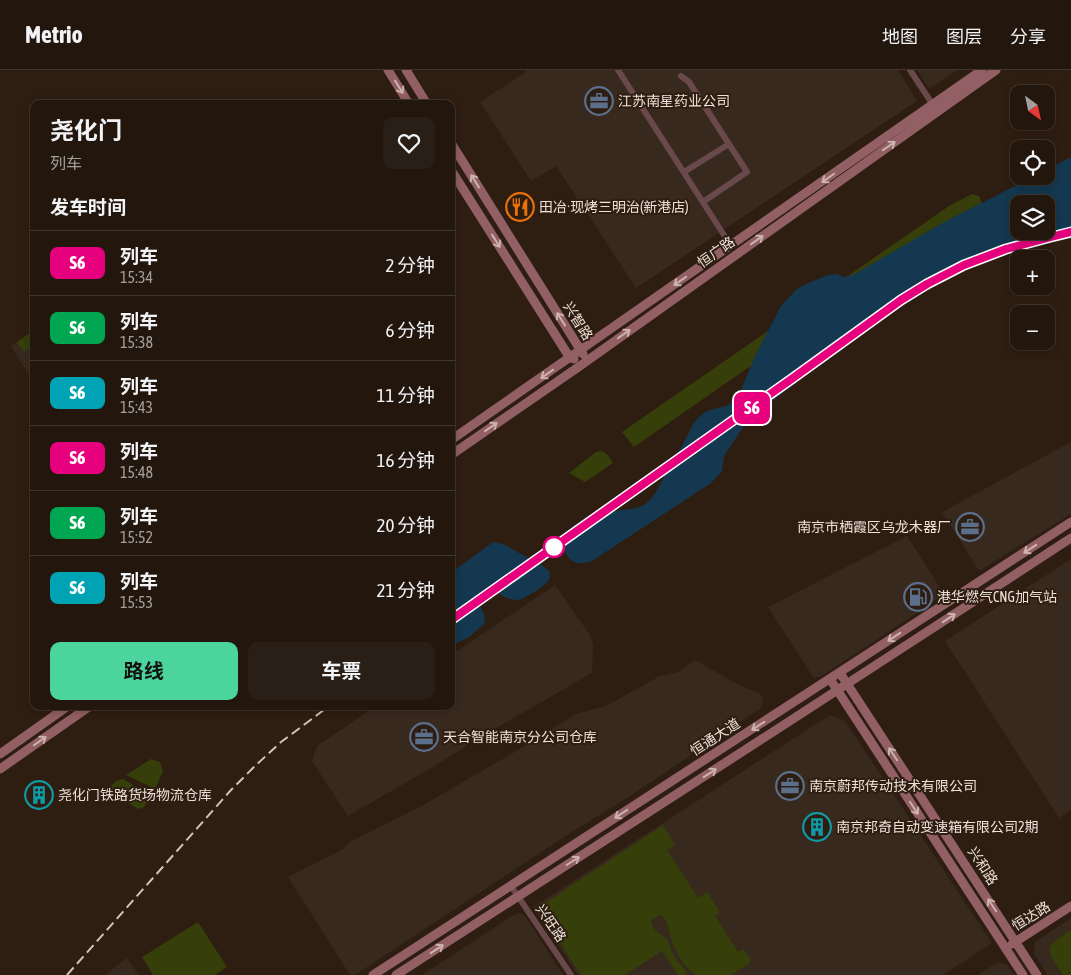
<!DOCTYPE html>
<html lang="zh">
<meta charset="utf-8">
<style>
:root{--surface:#22160d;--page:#2a1f16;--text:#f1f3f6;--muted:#a29f9d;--line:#3f352e;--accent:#4bd49b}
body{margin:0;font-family:"Asap Condensed","Noto Sans SC",sans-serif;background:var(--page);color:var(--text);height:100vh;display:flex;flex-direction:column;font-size:19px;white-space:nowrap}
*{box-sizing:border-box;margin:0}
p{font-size:16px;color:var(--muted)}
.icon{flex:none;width:28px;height:28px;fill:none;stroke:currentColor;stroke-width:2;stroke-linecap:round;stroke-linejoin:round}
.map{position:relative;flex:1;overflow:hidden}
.side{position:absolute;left:30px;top:30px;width:425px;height:610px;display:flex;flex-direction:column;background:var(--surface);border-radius:10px;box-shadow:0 2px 8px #0003,0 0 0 1px var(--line)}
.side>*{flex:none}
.badge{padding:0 10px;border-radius:8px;font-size:18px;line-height:32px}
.needle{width:32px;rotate:147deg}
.fabs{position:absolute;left:1010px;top:15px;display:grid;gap:10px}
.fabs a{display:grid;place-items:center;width:45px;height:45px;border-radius:10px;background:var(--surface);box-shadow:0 2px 8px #0003,0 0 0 1px var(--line);font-size:25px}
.map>.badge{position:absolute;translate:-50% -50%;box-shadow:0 0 0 2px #fff}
h2{padding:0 20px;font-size:19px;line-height:45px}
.round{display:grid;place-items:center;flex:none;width:52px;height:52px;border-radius:10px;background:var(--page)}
.head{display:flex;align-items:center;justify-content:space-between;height:85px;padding:0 20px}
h1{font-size:24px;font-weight:700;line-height:38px}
.button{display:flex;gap:10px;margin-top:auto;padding:10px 20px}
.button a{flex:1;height:58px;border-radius:10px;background:var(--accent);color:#111;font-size:20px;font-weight:700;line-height:58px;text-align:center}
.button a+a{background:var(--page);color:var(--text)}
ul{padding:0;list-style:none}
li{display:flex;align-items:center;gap:15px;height:65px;padding:0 20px;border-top:1px solid var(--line)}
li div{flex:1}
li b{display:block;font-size:19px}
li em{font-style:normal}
li .badge{min-width:55px;font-weight:700;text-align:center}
header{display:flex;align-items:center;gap:30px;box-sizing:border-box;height:70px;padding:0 25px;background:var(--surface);border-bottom:1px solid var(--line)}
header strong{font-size:24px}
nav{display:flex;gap:28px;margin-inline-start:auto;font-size:18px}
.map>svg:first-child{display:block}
.industrial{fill:#38291e}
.green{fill:#363e0a}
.water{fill:#143850;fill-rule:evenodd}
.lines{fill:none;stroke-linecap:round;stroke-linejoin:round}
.street{stroke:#69494c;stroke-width:6}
.secondary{stroke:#915f64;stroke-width:9}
.rail{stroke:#d0c4bb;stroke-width:2;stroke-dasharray:10 5;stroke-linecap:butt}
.oneway{stroke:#ccb3af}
.line-casing{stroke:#fff;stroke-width:11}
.line{stroke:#e6007e;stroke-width:8}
.stop-dot{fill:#fff;stroke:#e6007e;stroke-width:2.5}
.labels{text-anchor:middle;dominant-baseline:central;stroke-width:4;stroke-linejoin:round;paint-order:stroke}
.poi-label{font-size:14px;fill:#ece0d8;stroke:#2e1d11;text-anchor:start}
.street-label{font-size:14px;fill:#ece0d8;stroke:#2e1d11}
</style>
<header>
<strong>Metrio</strong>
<nav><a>地图</a><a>图层</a><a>分享</a></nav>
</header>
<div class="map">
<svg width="1071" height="905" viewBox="0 0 1071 905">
<rect width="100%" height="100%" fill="#2e1d11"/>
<!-- industrial -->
<path class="industrial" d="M 525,0 L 898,0 L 917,31 L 636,218 L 556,96 L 531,111 L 480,32 L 526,2 Z
M 917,0 L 957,0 L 929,19 Z
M 34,261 L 34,313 L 11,276 Z
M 1071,372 L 1071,444 L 979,501 L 942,442 Z
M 907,466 L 944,524 L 890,561 L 820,607 L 813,607 L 768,537 Z
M 1071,489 L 1071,740 L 1059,748 L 945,571 Z
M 555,515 L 590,565 L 593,575 L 592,603 L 486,664 L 426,701 L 348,746 L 312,691 L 317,676 L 376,636 L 451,636 L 451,585 Z
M 695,590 L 739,615 L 758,623 L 762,627 L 763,633 L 761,638 L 627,728 L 564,767 L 355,905 L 350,905 L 288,807 L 342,780 L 350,772 L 420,737 L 513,683 L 576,644 L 606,636 L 660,606 L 678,602 Z
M 830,645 L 845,651 L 992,873 L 943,905 L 578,905 L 533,837 Z
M 519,843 L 526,847 L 563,905 L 422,905 L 512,846 Z
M 1071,848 L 1071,905 L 1048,905 L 1034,884 L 1035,872 Z
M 127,888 L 139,905 L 105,905 Z
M 998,892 L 1007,895 L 1014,905 L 978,905 Z"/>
<!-- green -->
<path class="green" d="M 972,124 L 979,126 L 983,137 L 939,165 L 634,377 L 622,362 L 949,136 Z
M 34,260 L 34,276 L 24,282 L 17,272 Z
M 602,381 L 608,385 L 613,393 L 585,412 L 569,403 L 596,382 Z
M 151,689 L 160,692 L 163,701 L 155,719 L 126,705 Z
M 123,709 L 151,726 L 144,737 L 138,739 L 108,719 L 116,711 Z
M 663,755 L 675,775 L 667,780 L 698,828 L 707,822 L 720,842 L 715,846 L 738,882 L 743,879 L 750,888 L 750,893 L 731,905 L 695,905 C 683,896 675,881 671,868 C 668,859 668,852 662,845 L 659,846 L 651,850 C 651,861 662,863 668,871 C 671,877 672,884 676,889 C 680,896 686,897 687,905 L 678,905 L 662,881 L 625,905 L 581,905 L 544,848 L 542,843 L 542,835 Z
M 198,852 L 227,897 L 215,905 L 153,905 L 142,887 Z
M 1071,860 L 1071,905 L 1063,905 C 1045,878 1043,878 1071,860 Z"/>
<!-- water -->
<path class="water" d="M 1071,87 L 1071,163 C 1036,169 995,179 962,194 C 940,204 921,218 901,232 C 846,268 796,311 746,354 L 740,362 L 724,386 L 722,401 L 711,413 L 592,491 C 588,492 582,494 577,493 C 563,489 559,469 570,459 C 581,449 600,444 615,441 C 627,438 638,441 648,432 C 656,424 661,413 666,403 C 676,387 685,370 694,353 L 700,346 L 707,341 L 726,336 L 734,331 L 739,325 L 755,286 L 781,236 L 796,220 L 806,214 L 828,205 L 837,204 L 844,207 L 853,205 L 944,152 L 1035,106 L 1046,106 L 1046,100 ZM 1019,134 L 1046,134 L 1046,161 L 1019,161 Z
M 493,472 L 503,474 L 543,496 L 549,501 C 550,505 551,509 547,512 C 543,517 522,531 516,530 C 508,530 500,524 493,521 C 486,519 480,524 477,530 L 485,546 L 484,554 L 469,567 L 451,576 L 451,503 Z"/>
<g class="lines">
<!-- street -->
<path class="street" d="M 618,0 L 731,176
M 910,0 L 933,35
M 681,6 L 689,12 L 747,102 L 703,132
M 684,102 L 729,74
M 511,816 L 571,905"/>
<!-- secondary -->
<path class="secondary" d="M 388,0 L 409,34
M 406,0 L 427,34
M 451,73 L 583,284
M 451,100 L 570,288 L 574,289
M 451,370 L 982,0
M 451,385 L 577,298 L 996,0
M 840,603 L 1037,905
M 830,609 L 1023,905
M 0,684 L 68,636
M 0,699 L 90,636
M 1012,874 L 1071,836
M 373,905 L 1071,452
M 396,905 C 621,760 847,615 1071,468"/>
<!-- rail -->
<path class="rail" d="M 451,550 L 793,308 L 901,230 L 927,214 L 964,195 L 1006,179 L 1051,167 L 1071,162
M 67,905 L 231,720 L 255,696 L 281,672 L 329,636"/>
</g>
<!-- one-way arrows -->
<defs><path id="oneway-shaft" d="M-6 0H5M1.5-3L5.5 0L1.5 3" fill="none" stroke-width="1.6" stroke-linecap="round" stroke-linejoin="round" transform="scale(1.25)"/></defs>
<g class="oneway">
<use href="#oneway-shaft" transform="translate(399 17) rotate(58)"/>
<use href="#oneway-shaft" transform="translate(889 76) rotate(-35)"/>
<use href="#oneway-shaft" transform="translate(828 108) rotate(145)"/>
<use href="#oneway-shaft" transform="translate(475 111) rotate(-122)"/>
<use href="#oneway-shaft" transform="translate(757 170) rotate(-35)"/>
<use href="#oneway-shaft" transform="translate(496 171) rotate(58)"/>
<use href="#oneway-shaft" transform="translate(680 211) rotate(145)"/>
<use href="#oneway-shaft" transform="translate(561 249) rotate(-122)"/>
<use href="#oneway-shaft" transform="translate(624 264) rotate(-35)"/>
<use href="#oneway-shaft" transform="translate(547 304) rotate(145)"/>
<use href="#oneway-shaft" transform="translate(491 357) rotate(-35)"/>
<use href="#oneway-shaft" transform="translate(1030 479) rotate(147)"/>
<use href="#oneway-shaft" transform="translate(949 548) rotate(-33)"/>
<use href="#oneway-shaft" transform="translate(894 567) rotate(147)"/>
<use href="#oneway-shaft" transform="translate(758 656) rotate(147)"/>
<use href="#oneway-shaft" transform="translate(40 671) rotate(-35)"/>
<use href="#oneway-shaft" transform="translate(893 684) rotate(-123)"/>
<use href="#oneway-shaft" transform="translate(710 703) rotate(-33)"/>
<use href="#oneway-shaft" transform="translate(914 738) rotate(57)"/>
<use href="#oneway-shaft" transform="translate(621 744) rotate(147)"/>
<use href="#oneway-shaft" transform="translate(573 791) rotate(-32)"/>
<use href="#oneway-shaft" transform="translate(992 835) rotate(-123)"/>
<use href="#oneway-shaft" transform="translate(437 879) rotate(-33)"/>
</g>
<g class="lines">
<defs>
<path id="line" d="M 451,550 L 793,308 L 901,230 L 927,214 L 964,195 L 1006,179 L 1051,167 L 1071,162"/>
</defs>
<!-- line casing -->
<use href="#line" class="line-casing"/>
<!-- line -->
<use href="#line" class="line"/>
</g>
<!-- icons -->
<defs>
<symbol id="office-ring" viewBox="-11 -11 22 22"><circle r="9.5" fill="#2e1d11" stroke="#5c6f8a" stroke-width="1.5"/><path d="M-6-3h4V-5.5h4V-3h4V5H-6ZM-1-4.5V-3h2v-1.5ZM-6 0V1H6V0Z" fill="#5c6f8a"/></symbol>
<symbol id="restaurant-ring" viewBox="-11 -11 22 22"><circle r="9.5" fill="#2e1d11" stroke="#e8710a" stroke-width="1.5"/><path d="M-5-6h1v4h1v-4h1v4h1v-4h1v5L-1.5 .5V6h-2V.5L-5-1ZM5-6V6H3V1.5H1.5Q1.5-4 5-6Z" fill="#e8710a"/></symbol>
<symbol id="fuel-ring" viewBox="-11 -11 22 22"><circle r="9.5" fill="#2e1d11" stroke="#5c6f8a" stroke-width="1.5"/><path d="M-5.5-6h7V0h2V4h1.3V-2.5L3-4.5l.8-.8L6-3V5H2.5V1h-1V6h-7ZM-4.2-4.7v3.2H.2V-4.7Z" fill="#5c6f8a"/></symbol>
<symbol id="building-ring" viewBox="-11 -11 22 22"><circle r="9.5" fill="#2e1d11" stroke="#0f9aa8" stroke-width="1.5"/><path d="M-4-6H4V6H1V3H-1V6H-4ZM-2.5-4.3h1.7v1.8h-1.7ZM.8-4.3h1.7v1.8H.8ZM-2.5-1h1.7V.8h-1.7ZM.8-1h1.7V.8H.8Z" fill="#0f9aa8"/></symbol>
</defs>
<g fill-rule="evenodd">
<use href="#office-ring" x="583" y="15" width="32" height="32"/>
<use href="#restaurant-ring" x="504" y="121" width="32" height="32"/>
<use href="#office-ring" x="954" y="441" width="32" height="32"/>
<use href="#fuel-ring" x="902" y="511" width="32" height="32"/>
<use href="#office-ring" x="408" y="651" width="32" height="32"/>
<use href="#office-ring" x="774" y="700" width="32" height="32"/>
<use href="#building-ring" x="23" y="709" width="32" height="32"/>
<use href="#building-ring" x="801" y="741" width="32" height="32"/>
</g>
<!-- markers -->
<circle class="stop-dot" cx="554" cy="477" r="10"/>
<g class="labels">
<!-- poi labels -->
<g class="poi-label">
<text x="618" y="31">江苏南星药业公司</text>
<text x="539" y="137">田冶·现烤三明治(新港店)</text>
<text x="951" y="457" text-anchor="end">南京市栖霞区乌龙木器厂</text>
<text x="937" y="527">港华燃气CNG加气站</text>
<text x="443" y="667">天合智能南京分公司仓库</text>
<text x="809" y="716">南京蔚邦传动技术有限公司</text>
<text x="58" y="725">尧化门铁路货场物流仓库</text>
<text x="836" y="757">南京邦奇自动变速箱有限公司2期</text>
</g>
<!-- street labels -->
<g class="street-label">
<text transform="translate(716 182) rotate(-35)">恒广路</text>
<text transform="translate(578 251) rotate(58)">兴智路</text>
<text transform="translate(715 667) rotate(-33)">恒通大道</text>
<text transform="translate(983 796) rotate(57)">兴和路</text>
<text transform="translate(1031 846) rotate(-32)">恒达路</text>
<text transform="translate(551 853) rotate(56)">兴旺路</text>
</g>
</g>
</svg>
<div class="fabs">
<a><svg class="needle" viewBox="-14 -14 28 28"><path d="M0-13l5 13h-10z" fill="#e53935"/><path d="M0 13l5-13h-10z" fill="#a29f9d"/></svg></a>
<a><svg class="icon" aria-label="locate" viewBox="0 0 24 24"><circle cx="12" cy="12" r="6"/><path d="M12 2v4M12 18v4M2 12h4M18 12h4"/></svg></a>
<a><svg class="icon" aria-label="layers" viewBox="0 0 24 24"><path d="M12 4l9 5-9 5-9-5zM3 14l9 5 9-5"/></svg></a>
<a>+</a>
<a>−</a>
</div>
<b class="badge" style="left:752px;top:338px;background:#e6007e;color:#fff">S6</b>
<section class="side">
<div class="head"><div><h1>尧化门</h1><p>列车</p></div><a class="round"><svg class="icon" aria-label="heart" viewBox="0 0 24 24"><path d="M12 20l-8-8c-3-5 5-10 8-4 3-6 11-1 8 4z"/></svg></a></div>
<h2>发车时间</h2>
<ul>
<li><span class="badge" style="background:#e6007e;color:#fff">S6</span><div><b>列车</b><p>15:34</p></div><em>2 分钟</em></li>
<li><span class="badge" style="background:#00a651;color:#fff">S6</span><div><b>列车</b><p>15:38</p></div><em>6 分钟</em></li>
<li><span class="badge" style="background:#00a3b4;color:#fff">S6</span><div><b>列车</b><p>15:43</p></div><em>11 分钟</em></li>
<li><span class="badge" style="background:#e6007e;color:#fff">S6</span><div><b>列车</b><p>15:48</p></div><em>16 分钟</em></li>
<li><span class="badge" style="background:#00a651;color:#fff">S6</span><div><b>列车</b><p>15:52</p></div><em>20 分钟</em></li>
<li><span class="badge" style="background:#00a3b4;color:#fff">S6</span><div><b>列车</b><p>15:53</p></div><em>21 分钟</em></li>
</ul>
<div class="button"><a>路线</a><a>车票</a></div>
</section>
</div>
